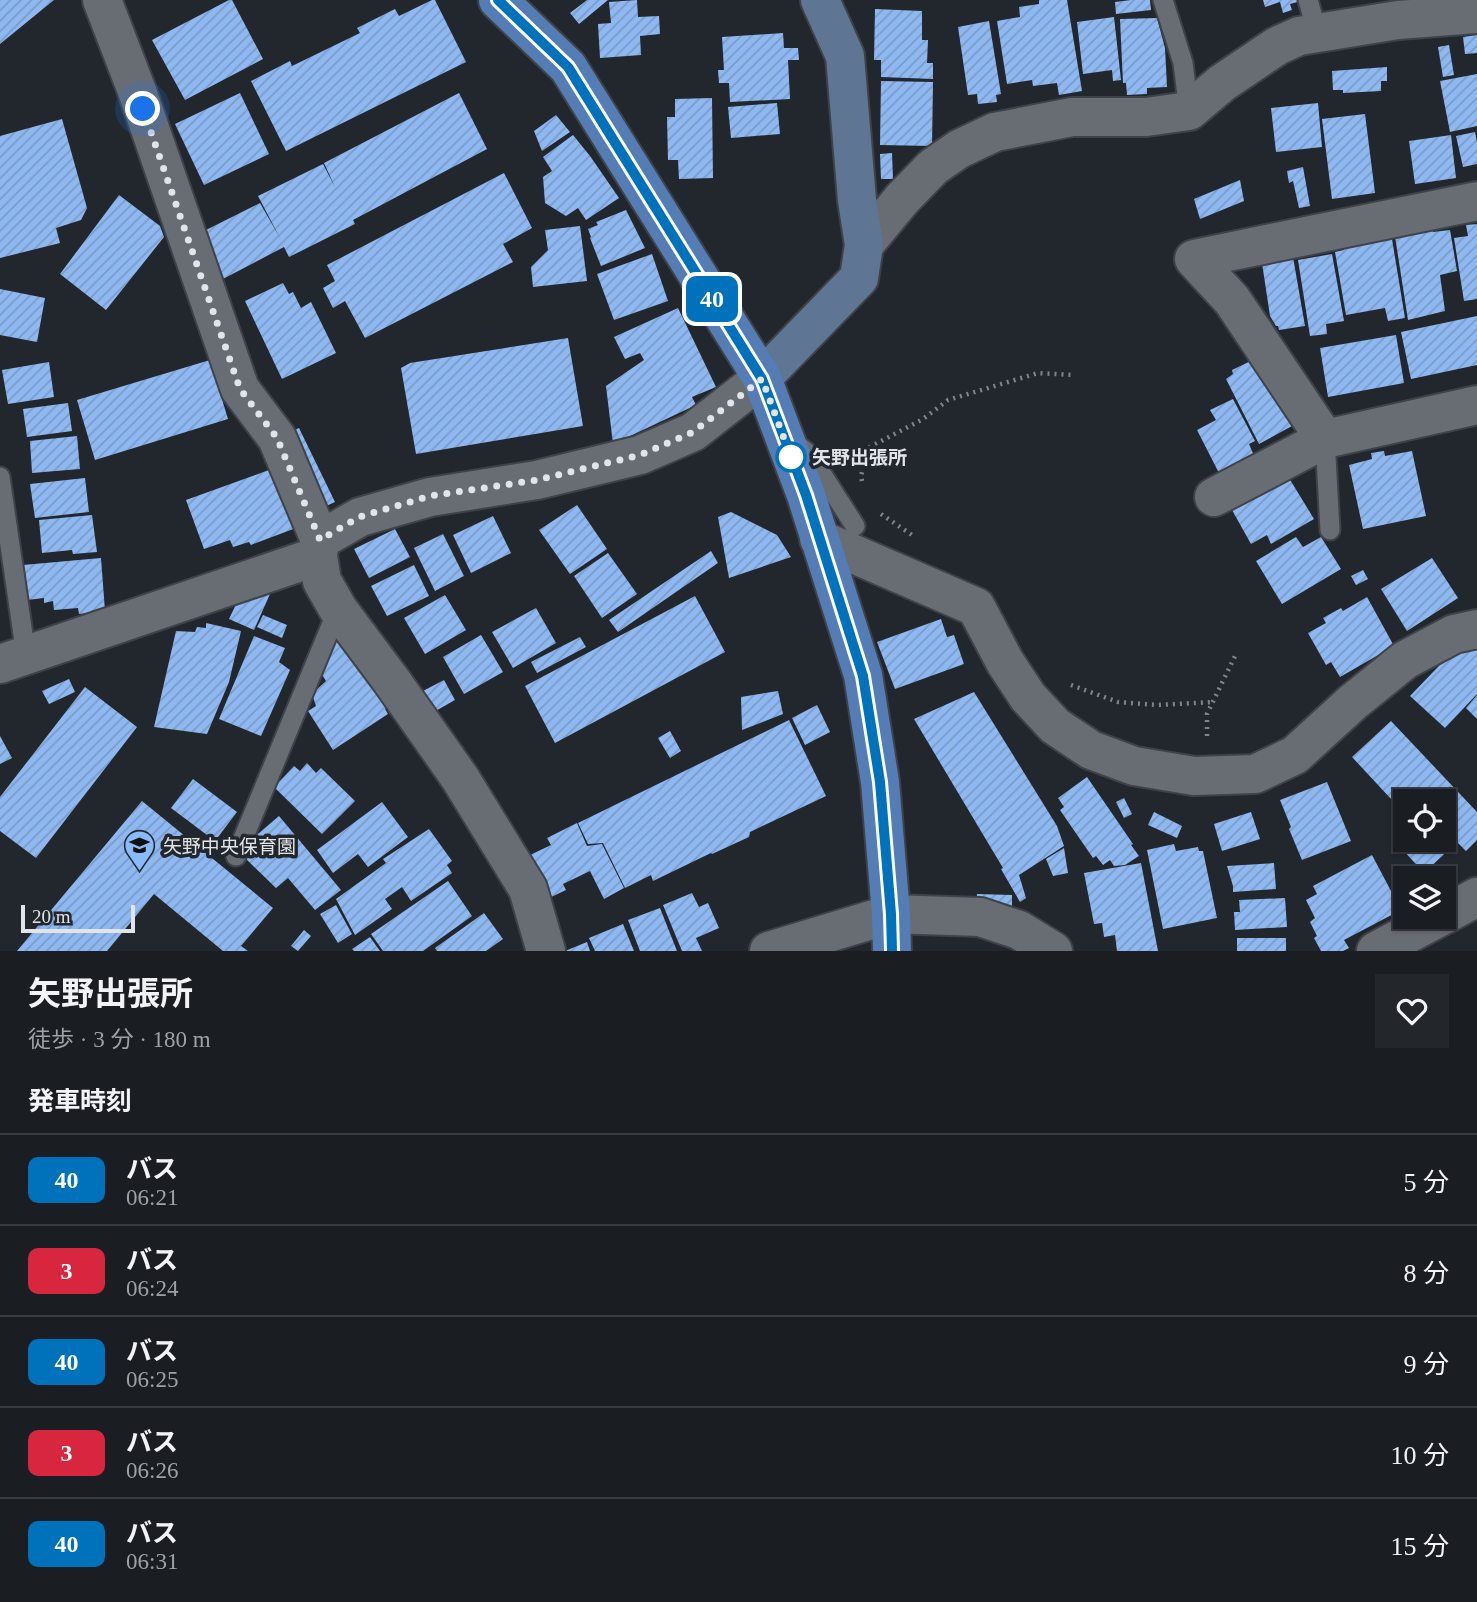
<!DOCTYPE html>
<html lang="ja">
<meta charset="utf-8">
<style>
:root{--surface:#1a1d22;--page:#23262a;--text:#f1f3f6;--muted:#9fa2a5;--line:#383b40}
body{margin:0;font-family:"Times New Roman","Noto Sans JP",serif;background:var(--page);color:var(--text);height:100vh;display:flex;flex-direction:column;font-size:26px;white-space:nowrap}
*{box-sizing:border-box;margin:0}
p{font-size:23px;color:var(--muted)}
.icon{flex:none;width:38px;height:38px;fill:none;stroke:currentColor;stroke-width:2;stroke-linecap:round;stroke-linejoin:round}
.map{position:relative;height:951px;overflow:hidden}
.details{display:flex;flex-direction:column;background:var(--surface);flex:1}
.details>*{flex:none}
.badge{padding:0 14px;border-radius:10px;font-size:24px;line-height:46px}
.tools{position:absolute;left:1393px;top:789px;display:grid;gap:14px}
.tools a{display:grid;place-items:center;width:63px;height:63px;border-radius:0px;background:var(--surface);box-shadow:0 2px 5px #0004,0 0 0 2px var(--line);font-size:35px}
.scale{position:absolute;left:21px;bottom:18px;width:114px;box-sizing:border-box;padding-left:7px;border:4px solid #e1e4e8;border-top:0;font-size:19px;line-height:24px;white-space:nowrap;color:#e1e4e8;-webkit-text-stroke:5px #22272d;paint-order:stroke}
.you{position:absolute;width:35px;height:35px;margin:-18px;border:5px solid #fff;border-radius:50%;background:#1a73e8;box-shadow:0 0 0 10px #1a73e833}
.map>.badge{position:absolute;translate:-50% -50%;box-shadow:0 0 0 4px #fff}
h2{padding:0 28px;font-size:26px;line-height:63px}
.round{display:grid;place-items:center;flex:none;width:74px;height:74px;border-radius:0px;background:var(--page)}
.overview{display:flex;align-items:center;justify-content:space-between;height:119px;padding:0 28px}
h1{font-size:33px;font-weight:700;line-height:52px}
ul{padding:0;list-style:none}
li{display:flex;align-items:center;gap:21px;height:91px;padding:0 28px;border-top:2px solid var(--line)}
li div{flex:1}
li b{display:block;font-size:26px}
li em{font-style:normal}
li .badge{min-width:77px;font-weight:700;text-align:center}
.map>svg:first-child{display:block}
.building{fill:url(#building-hatch)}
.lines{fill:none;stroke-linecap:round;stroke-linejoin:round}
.lane-casing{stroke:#3f4248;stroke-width:23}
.street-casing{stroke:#3f4248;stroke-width:42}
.secondary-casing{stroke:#3f4248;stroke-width:42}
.primary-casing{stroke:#3f4248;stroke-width:42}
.path{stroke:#81858a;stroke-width:4.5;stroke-dasharray:2 5;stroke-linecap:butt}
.lane{stroke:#686d74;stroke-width:19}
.street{stroke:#686d74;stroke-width:38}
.secondary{stroke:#5e7594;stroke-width:38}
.primary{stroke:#537db4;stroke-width:38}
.line-casing{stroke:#fff;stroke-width:16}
.line{stroke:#0072bc;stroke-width:10}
.walk{stroke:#e1e4e8;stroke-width:7;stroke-dasharray:0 12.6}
.stop-dot{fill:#fff;stroke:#0072bc;stroke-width:3.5}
.labels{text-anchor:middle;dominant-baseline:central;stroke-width:7;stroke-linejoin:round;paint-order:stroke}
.stop-label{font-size:19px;font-weight:bold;fill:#e1e4e8;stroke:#22272d;text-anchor:start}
.poi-label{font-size:19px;fill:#e1e4e8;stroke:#22272d;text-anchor:start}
</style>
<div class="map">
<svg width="1477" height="951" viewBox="0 0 1477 951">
<defs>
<pattern id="building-hatch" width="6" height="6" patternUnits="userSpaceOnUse" patternTransform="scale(1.75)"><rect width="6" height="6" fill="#8eb8f1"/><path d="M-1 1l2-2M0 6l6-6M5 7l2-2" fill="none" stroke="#7c9bc6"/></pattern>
</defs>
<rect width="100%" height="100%" fill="#22272d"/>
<!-- building -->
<path class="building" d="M 0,0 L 54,0 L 0,44 Z
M 229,0 L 232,0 L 263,59 L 185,100 L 152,40 Z
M 432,0 L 435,0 L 466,62 L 286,151 L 251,81 L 290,61 L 292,66 L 360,33 L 357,28 L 395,9 L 399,16 Z
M 587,0 L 608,0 L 579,24 L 570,13 Z
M 637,0 L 638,17 L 659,16 L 660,34 L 640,36 L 641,55 L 600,58 L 598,24 L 611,23 L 609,2 Z
M 1039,0 L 1067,0 L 1082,91 L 1059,95 L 1057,83 L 1033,86 L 1032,80 L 1007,84 L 997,21 L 1020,17 L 1019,7 L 1039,4 Z
M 1131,0 L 1150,0 L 1151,10 L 1116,14 L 1115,2 Z
M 1263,0 L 1301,0 L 1301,1 L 1290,4 L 1292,10 L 1283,13 L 1280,2 L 1265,7 Z
M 875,9 L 922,11 L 922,40 L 928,40 L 927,63 L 933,63 L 933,79 L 881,77 L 881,60 L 874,60 Z
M 1114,17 L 1121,80 L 1113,81 L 1112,70 L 1083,74 L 1077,22 Z
M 1157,18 L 1165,48 L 1167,87 L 1147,88 L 1147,94 L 1127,95 L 1126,83 L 1123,83 L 1120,19 Z
M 989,21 L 1001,94 L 996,95 L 997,102 L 978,104 L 977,94 L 968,95 L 958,27 Z
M 783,33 L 784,48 L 798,48 L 799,60 L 788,60 L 790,99 L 730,102 L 729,83 L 719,83 L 718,70 L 724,70 L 722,37 Z
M 1477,35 L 1477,53 L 1465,54 L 1463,37 Z
M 1449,45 L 1454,75 L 1443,77 L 1438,47 Z
M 1387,67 L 1387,81 L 1381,81 L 1381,91 L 1343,93 L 1343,90 L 1333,90 L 1332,71 Z
M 1477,74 L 1477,126 L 1450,132 L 1440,81 Z
M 881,81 L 933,82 L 932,146 L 880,145 Z
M 240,93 L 269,154 L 204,185 L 175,124 Z
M 459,93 L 487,149 L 353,220 L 355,224 L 289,257 L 284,247 L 219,281 L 196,235 L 260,203 L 280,238 L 258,196 L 323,164 L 335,187 L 324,163 Z
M 712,98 L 713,178 L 679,179 L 678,160 L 668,160 L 667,117 L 675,117 L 675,99 Z
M 777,103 L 780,134 L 731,138 L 728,107 Z
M 1318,103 L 1322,147 L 1276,152 L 1271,108 Z
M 1365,114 L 1375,193 L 1332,199 L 1322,119 Z
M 556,115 L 570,132 L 542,151 L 534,131 Z
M 62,119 L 87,208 L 81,220 L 56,228 L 60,243 L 0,258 L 0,136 Z
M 1475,132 L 1477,142 L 1477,164 L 1463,167 L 1456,136 Z
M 573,135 L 590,156 L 619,198 L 586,220 L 578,208 L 566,216 L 545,203 L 543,177 L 552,171 L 543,157 Z
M 1451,135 L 1456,178 L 1415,184 L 1409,141 Z
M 892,153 L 893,179 L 881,179 L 880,154 Z
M 1303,167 L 1310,206 L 1299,208 L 1293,181 L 1289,183 L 1287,171 Z
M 504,173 L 532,228 L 503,244 L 513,262 L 365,338 L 345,301 L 333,308 L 323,288 L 335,281 L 327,265 Z
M 1240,180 L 1244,201 L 1200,219 L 1194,199 Z
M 119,195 L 160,226 L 164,237 L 106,310 L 60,274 Z
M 626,210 L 645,248 L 601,266 L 590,238 L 591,237 L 588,229 L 598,225 L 596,222 Z
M 1477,224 L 1477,299 L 1464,301 L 1454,238 L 1468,236 L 1466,225 Z
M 1431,225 L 1433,232 L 1450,230 L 1457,271 L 1440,275 L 1445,311 L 1408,320 L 1394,230 Z
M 580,226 L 587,281 L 533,287 L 531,267 L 548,250 L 545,230 Z
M 1391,233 L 1405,318 L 1388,321 L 1385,308 L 1346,315 L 1335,252 L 1344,250 L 1343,247 Z
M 652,254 L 668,301 L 614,320 L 597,274 Z
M 1332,254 L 1344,321 L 1326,324 L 1327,334 L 1310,336 L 1298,260 Z
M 1293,257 L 1305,326 L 1279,330 L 1278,326 L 1276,326 L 1270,316 L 1262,263 Z
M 283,283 L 289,294 L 293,292 L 301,308 L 311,302 L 336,353 L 282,379 L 245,301 Z
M 0,289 L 45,298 L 37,342 L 0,335 Z
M 678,308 L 716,387 L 692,397 L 696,405 L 613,444 L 606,386 L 644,360 L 640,353 L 625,359 L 614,337 Z
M 1477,316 L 1477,365 L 1411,379 L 1401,332 Z
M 1396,335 L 1404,383 L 1328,397 L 1320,348 Z
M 568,338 L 583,426 L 416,454 L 401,368 L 410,363 Z
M 1257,358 L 1292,426 L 1259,444 L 1226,379 L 1233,374 L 1232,370 Z
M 210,360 L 228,419 L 95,460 L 77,400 Z
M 49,362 L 54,397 L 8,404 L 2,370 Z
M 1233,399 L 1255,441 L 1249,444 L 1255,458 L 1220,475 L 1197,430 L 1216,420 L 1210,410 Z
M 68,403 L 72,431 L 27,437 L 23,409 Z
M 299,428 L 335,502 L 324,507 L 288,433 Z
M 77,436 L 80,469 L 32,473 L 30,441 Z
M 1384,451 L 1385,456 L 1412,451 L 1426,516 L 1363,529 L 1349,465 L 1372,459 L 1371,453 Z
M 269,470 L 292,513 L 296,528 L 251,545 L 249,542 L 233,547 L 230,540 L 204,549 L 186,500 Z
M 85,478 L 89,512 L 35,518 L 30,484 Z
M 1289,478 L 1314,519 L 1271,544 L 1267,535 L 1251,544 L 1232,510 Z
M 577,505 L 607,549 L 570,574 L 539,530 Z
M 731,512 L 777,535 L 791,557 L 729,578 L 718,517 Z
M 92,515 L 97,552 L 73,554 L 72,550 L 42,553 L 39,520 Z
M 493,516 L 511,553 L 471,573 L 453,535 Z
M 395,529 L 410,557 L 369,578 L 354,549 Z
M 443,534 L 464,576 L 435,591 L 414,548 Z
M 1296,537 L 1303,547 L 1321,537 L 1341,569 L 1282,604 L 1256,561 Z
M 711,551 L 718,563 L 618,632 L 609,620 Z
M 608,553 L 637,594 L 602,618 L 574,576 Z
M 101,558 L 105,611 L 79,614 L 78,608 L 54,610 L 53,601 L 44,603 L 44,598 L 27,600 L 23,565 Z
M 1432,558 L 1458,598 L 1407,631 L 1381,589 Z
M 414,565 L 429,596 L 387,616 L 371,586 Z
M 1363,570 L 1368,579 L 1356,585 L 1351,576 Z
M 270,594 L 254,630 L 229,619 L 240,596 Z
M 445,595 L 466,630 L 425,654 L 404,618 Z
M 695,596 L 725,652 L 555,743 L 525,686 Z
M 1367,597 L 1394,646 L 1340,677 L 1331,662 L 1326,665 L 1308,633 L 1326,623 L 1323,618 L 1341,608 L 1343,611 Z
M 536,608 L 556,643 L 513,668 L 492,632 Z
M 263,615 L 287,625 L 282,638 L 257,627 Z
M 941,619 L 947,637 L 954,635 L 964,664 L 895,689 L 877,642 Z
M 206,623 L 241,631 L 229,682 L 207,734 L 154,727 L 176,631 L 195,632 L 197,627 L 206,628 Z
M 343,626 L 393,704 L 385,709 L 388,714 L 333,750 L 308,711 L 316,706 L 313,697 L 314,692 L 326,681 L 321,673 L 333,642 Z
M 481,635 L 503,672 L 464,694 L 443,657 Z
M 254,636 L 285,648 L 279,662 L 290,670 L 261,736 L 219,719 Z
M 580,637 L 586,647 L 537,673 L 531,662 Z
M 1477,641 L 1477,694 L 1445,728 L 1410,696 L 1460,644 Z
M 69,679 L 75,692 L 49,704 L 42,691 Z
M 444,680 L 455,700 L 432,713 L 421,692 Z
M 85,687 L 137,727 L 36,858 L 0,831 L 0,797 Z
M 778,691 L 783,714 L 742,730 L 741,697 Z
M 974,692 L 1057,826 L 1064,846 L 1019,875 L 1026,898 L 1020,902 L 1001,869 L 1003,868 L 914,719 Z
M 1477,695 L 1477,719 L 1466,708 Z
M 817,705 L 830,732 L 805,745 L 792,718 Z
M 789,720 L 826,796 L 750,832 L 749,837 L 712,854 L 711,853 L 653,881 L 651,875 L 625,888 L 603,843 L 588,844 L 578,823 Z
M 1391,721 L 1477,812 L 1477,840 L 1466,851 L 1457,842 L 1424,873 L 1392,838 L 1405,825 L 1405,840 L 1444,840 L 1444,802 L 1405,802 L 1405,814 L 1352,757 Z
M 670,731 L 681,751 L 670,758 L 658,738 Z
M 0,736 L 12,758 L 0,764 Z
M 307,763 L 316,773 L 321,768 L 355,801 L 322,834 L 275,788 L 277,784 L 294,766 L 300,771 Z
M 1087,777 L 1133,844 L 1131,845 L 1139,856 L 1125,865 L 1114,866 L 1110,860 L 1103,865 L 1096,856 L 1093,858 L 1060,810 L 1064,807 L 1058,798 Z
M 193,779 L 237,812 L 215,841 L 171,808 Z
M 1327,782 L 1351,841 L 1302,860 L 1289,829 L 1291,827 L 1280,800 Z
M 1124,798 L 1132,814 L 1124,818 L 1116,802 Z
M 142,801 L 273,908 L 241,946 L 248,951 L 223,951 L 154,894 L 107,951 L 17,951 Z
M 382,802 L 408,837 L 368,867 L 358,854 L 333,873 L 317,850 Z
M 1154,812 L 1182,826 L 1177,838 L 1148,825 Z
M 1251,812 L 1260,839 L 1222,851 L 1214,824 Z
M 279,816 L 341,890 L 315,910 L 288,878 L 276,888 L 245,858 L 260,848 L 252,839 Z
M 577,823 L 587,846 L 602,844 L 624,888 L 604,899 L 590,871 L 563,884 L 566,890 L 547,899 L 526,857 L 551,845 L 547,838 Z
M 429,829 L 452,861 L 447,865 L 452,873 L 411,901 L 402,887 L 385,899 L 392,909 L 355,935 L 336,899 L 386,863 L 383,859 Z
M 1174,844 L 1176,851 L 1198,847 L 1199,851 L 1203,851 L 1217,918 L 1163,929 L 1147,850 Z
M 1064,848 L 1068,873 L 1053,876 L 1046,859 Z
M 1372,855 L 1401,910 L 1344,940 L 1349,948 L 1343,951 L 1321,951 L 1314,938 L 1317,936 L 1310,922 L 1315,918 L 1306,900 L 1317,894 L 1313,886 Z
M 1141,863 L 1158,951 L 1117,951 L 1115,935 L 1104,937 L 1102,923 L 1094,924 L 1084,873 Z
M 1274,863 L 1276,889 L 1233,892 L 1233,886 L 1227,866 Z
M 448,881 L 472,916 L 423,951 L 383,951 L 371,934 Z
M 692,893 L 699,907 L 708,903 L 719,928 L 696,938 L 702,951 L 682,951 L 663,905 Z
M 977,894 L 1012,895 L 1012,906 L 976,906 Z
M 1285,898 L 1287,927 L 1235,930 L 1234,912 L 1240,912 L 1239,900 Z
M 336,905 L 352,934 L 338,943 L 320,914 Z
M 660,908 L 677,951 L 640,951 L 628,920 Z
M 484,913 L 503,939 L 486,951 L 437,951 L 435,948 Z
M 623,924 L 634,951 L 595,951 L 589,938 Z
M 304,930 L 311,936 L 298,951 L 291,946 Z
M 370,937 L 380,951 L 354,951 L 352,949 Z
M 1237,938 L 1286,938 L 1286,951 L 1237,951 Z
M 587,942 L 590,951 L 565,951 Z"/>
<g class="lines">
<defs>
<path id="lane" d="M 1163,0 L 1183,63 L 1189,111
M 1308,0 L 1317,32
M 1325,439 L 1330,530
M 796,444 L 809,454 L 855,526
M 0,477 L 26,655
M 236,856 L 338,609"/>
<path id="street" d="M 102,0 L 137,91 L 240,389 L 277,438 L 320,540 L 318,556 L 322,581 L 338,609 L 391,680 L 460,778 L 528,889 L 546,951
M 864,245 L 902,199 L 933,167 L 959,149 L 995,132 L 1072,117 L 1146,117 L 1189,111 L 1222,83 L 1277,46 L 1299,36 L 1398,20 L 1477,14
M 1325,439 L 1232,300 L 1194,259 L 1477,201
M 1214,497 L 1325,439 L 1477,405
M 819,539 L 976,607 L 1005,662 L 1028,697 L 1055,726 L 1091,750 L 1134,766 L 1194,776 L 1255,774 L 1295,755 L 1353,702 L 1405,660 L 1454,634 L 1477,629
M 320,540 L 360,517 L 430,497 L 537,480 L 640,455 L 693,432 L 762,378
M 0,664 L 318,556
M 1444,915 L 1477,897
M 769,951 L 891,914 L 980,917 L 1019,930 L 1053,951
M 1376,951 L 1440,917"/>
<path id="secondary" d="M 762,378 L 859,278 L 864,245 L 857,200 L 845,56 L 820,0"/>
<path id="primary" d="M 498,0 L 568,67 L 762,378 L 806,495 L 863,675 L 880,782 L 891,914 L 892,951"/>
</defs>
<!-- lane casing -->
<use href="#lane" class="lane-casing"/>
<!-- street casing -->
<use href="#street" class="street-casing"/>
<!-- secondary casing -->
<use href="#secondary" class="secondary-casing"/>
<!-- primary casing -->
<use href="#primary" class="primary-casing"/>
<!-- path -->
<path class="path" d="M 862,481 L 861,476 L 868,448 L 923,419 L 948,400 L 1038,373 L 1074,375
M 881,514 L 912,535
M 1071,685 L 1118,702 L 1157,705 L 1213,702
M 1207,736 L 1207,714 L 1236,654"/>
<!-- lane -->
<use href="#lane" class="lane"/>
<!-- street -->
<use href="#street" class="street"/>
<!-- secondary -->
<use href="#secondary" class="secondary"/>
<!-- primary -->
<use href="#primary" class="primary"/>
</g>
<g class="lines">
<defs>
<path id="line" d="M 498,0 L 568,67 L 762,379 L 806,495 L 863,676 L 880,782 L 891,914 L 892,951"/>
</defs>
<!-- line casing -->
<use href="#line" class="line-casing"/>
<!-- line -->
<use href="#line" class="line"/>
<!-- walk -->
<path class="walk" d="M 143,109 L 240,389 L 277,438 L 320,540 L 359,517 L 430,496 L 537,480 L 640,455 L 693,432 L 762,379 L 791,457"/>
</g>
<!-- icons -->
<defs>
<symbol id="school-pin" viewBox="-11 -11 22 30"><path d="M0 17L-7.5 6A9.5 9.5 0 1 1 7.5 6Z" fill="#89bafc" stroke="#22272d"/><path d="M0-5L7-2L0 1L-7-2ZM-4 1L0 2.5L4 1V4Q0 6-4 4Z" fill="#111"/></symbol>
</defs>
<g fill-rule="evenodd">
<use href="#school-pin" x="122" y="828" width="35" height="47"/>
</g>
<!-- markers -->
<circle class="stop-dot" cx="791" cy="457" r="14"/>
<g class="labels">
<!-- stop labels -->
<g class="stop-label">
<text x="812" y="457">矢野出張所</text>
</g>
<!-- poi labels -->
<g class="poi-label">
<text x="163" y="846">矢野中央保育園</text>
</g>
</g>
</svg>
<div class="tools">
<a><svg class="icon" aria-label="locate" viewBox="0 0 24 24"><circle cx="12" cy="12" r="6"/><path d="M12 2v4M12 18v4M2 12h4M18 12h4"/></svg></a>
<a><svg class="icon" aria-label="layers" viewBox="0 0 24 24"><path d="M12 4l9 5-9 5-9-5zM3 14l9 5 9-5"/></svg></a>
</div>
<div class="scale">20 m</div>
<div class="you" style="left:143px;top:109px"></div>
<b class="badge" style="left:712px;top:299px;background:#0072bc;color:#fff">40</b>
</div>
<section class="details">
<div class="overview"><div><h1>矢野出張所</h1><p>徒歩 · 3 分 · 180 m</p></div><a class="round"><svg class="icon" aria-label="heart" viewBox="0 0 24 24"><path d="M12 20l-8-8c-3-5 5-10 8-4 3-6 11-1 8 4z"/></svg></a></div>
<h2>発車時刻</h2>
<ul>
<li><span class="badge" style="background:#0072bc;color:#fff">40</span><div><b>バス</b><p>06:21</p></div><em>5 分</em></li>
<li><span class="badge" style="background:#d7263d;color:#fff">3</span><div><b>バス</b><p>06:24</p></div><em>8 分</em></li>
<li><span class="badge" style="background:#0072bc;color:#fff">40</span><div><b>バス</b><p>06:25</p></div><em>9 分</em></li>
<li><span class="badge" style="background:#d7263d;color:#fff">3</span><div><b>バス</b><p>06:26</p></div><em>10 分</em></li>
<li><span class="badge" style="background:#0072bc;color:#fff">40</span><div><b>バス</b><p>06:31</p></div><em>15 分</em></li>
</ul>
</section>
